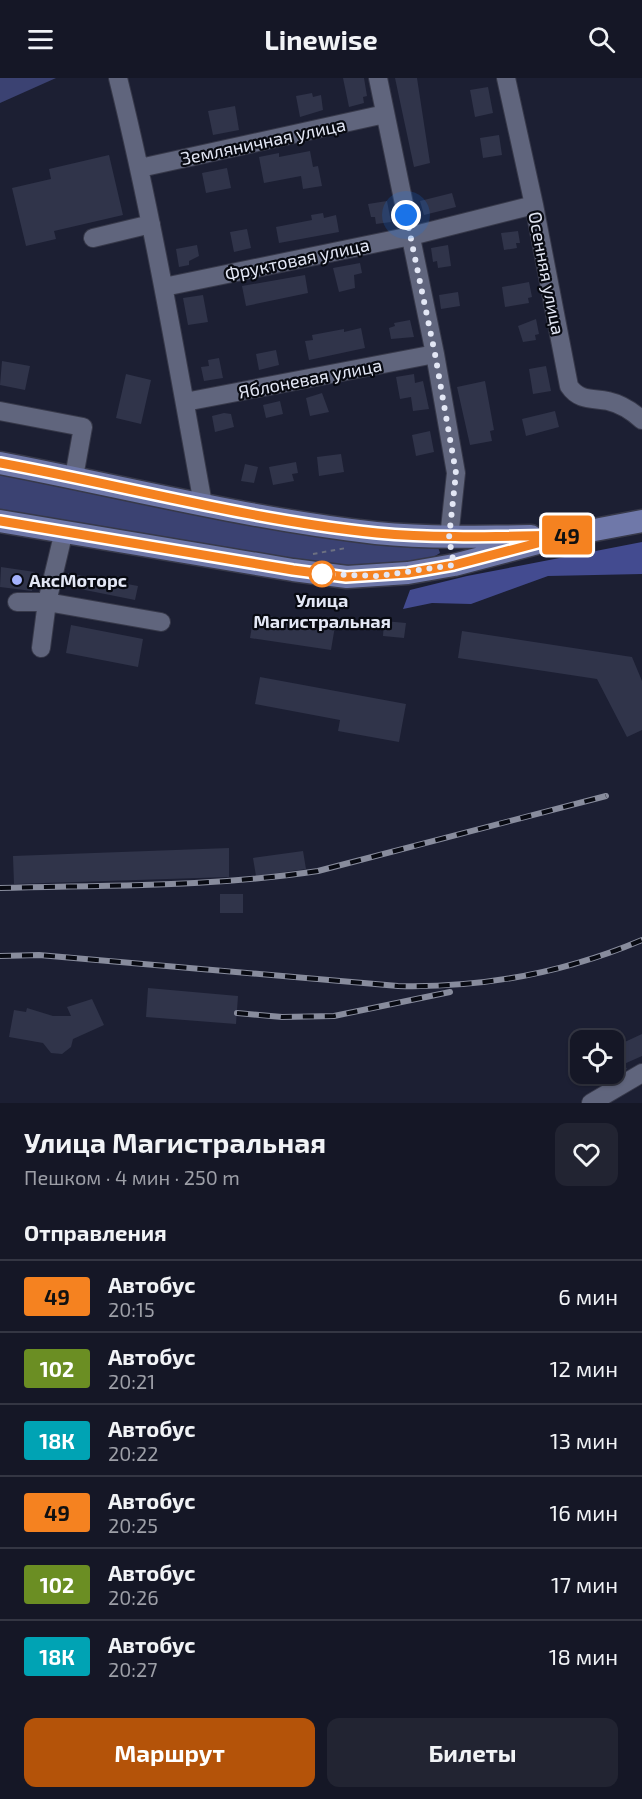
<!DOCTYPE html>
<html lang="ru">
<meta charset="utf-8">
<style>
:root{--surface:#151726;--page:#222432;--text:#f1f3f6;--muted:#9d9fa7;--line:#343643;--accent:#b45309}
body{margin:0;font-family:"Exo 2",sans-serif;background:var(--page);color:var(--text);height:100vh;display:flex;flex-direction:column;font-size:22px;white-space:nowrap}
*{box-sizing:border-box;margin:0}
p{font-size:20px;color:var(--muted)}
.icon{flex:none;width:33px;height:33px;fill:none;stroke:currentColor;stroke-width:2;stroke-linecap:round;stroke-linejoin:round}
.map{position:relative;height:1025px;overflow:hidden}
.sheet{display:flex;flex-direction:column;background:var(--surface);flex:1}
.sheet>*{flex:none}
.badge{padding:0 12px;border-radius:4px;font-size:21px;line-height:39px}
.tools{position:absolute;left:570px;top:952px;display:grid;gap:12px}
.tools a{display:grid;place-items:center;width:54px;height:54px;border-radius:12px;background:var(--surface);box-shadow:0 2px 4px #0004,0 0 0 2px var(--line);font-size:30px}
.you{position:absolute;width:30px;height:30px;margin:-15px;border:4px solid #fff;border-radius:50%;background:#1a73e8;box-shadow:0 0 0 9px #1a73e833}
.map>.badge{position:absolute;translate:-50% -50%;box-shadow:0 0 0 3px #fff}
h2{padding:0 24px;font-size:22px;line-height:54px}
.round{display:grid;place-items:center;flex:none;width:63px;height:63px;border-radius:12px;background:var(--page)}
.headline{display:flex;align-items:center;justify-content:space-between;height:102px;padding:0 24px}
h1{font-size:28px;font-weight:700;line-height:45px}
.action{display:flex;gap:12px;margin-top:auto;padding:12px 24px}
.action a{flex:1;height:69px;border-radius:12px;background:var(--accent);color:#fff;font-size:24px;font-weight:700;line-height:69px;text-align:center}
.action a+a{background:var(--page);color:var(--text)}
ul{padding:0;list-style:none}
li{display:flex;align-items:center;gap:18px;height:72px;padding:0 24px;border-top:2px solid var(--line)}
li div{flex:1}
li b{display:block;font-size:22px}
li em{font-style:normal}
li .badge{min-width:66px;font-weight:700;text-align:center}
header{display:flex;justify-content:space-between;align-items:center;height:78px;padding:0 24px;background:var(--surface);font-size:27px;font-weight:700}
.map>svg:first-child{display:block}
.green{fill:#3b4272}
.forest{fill:#434b90}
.building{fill:#30344a}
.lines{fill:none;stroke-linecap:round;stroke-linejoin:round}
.minor-casing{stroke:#37394a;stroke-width:20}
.major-casing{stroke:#37394a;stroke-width:25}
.path{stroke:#6c7081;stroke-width:2;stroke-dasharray:4.5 4.5;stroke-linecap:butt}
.minor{stroke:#60657d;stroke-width:18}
.major{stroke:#6f78a9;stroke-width:22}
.rail-casing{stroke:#888c9d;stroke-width:6}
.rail{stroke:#080a12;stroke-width:4;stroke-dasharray:11;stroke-linecap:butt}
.line-casing{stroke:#fff;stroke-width:14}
.line{stroke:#f58220;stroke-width:9}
.walk{stroke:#e3e7f5;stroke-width:6;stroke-dasharray:0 10.8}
.stop-dot{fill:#fff;stroke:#f58220;stroke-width:3}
.poi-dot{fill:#a4b2fc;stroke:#080a12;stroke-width:2}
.labels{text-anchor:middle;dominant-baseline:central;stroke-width:4.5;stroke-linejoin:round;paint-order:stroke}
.street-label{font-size:18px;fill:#e3e7f5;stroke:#080a12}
.poi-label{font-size:18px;font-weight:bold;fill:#e3e7f5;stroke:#080a12;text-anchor:start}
.stop-label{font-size:18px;font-weight:bold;fill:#e3e7f5;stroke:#080a12}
</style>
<header><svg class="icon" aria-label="menu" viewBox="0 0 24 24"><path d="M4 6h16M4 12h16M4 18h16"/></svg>Linewise<svg class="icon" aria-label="search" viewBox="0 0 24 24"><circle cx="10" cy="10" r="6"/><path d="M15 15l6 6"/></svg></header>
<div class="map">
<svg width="642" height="1025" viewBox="0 0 642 1025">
<rect width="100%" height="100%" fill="#1c1f33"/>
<!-- green -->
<path class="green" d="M 0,0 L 56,0 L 0,25 Z
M 0,393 L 438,469 L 440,475 L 430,481 L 392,488 L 331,488 L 0,438 Z"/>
<!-- forest -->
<path class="forest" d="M 642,464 L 642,496 L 548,498 L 471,526 L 432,525 L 403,531 L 410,512 L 467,498 Z"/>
<!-- building -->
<path class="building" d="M 343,0 L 364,0 L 367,18 L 363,19 L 364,25 L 349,29 Z
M 395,0 L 417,0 L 430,85 L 414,89 Z
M 488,9 L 493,35 L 475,39 L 470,12 Z
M 312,15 L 313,19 L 321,17 L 323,32 L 300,39 L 296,18 Z
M 235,28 L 239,52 L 213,57 L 208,33 Z
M 499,57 L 502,77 L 483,80 L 480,60 Z
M 310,73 L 313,89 L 318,88 L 322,108 L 303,111 L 301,98 L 264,105 L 259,79 L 279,75 L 279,79 Z
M 109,77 L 123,137 L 54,153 L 56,161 L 26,168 L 12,110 L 51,101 L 49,91 Z
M 227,90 L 231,110 L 206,115 L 202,95 Z
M 452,115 L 456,129 L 424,137 L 420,123 Z
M 387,123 L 391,144 L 376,146 L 375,139 L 371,139 L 368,126 Z
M 323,135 L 324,140 L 336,137 L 339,154 L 279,165 L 276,149 L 312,142 L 311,137 Z
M 247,151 L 251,170 L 234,174 L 230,154 Z
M 518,153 L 520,165 L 516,165 L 517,170 L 504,172 L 501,155 Z
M 197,167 L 199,178 L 189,183 L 189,187 L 179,189 L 176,171 Z
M 448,167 L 451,188 L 438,190 L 437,183 L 433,184 L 431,170 Z
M 360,185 L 362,195 L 354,197 L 355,210 L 339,214 L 333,190 Z
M 305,197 L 308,215 L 246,228 L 242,208 Z
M 529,204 L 532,219 L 528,220 L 529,225 L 505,229 L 502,209 Z
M 458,214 L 460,228 L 441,231 L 439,217 Z
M 203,217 L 208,244 L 188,247 L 183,220 Z
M 536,241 L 539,256 L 535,257 L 536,262 L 523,264 L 518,248 Z
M 410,242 L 414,259 L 391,261 L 389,250 L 395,248 L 394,245 Z
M 361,250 L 365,270 L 309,282 L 305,263 L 313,262 L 312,257 L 344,251 L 344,254 Z
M 276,272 L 279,287 L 259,292 L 256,276 Z
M 219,280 L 223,300 L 204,303 L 201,289 L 209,288 L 208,282 Z
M 2,283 L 30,288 L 25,312 L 0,307 Z
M 546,288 L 551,313 L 533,316 L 529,291 Z
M 126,296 L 151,302 L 141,346 L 116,340 Z
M 414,296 L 415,305 L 423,303 L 429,331 L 413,333 L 411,319 L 400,321 L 396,299 Z
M 485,303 L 494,352 L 490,353 L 492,363 L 470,367 L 457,309 Z
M 322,315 L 329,334 L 310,338 L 306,320 Z
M 280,323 L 283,336 L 266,340 L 263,327 Z
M 555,333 L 559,349 L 526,358 L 522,341 Z
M 224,335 L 231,336 L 234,349 L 215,354 L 212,338 Z
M 430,353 L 434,374 L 416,378 L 412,357 Z
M 341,376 L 344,394 L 319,398 L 317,379 Z
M 296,384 L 298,395 L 292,396 L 294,403 L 273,407 L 269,389 Z
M 245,386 L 258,389 L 254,405 L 241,403 Z
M 1,489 L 35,494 L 32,513 L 0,509 Z
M 68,495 L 138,508 L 135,522 L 65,508 Z
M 254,536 L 335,548 L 331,572 L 250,560 Z
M 384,543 L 406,545 L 404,560 L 383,558 Z
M 71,547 L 143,561 L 138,589 L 66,575 Z
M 462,553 L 632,579 L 642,603 L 642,652 L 627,659 L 597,601 L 458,580 Z
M 260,599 L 406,626 L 399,664 L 338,653 L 340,642 L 255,626 Z
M 229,770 L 229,799 L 14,806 L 13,778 Z
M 303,773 L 306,791 L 256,798 L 253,780 Z
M 220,816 L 243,816 L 243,835 L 220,835 Z
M 148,910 L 238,918 L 236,946 L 146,939 Z
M 92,921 L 104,947 L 73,961 L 71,969 L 62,976 L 51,975 L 43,965 L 9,959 L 14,932 L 26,934 L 27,930 L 53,938 L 71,938 L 67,929 Z
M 642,956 L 642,978 L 624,986 L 627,991 L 614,997 L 614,964 L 616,968 Z"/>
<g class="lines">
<defs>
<path id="minor" d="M 118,0 C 153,141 177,283 203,426
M 378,0 L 435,276 L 456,395 L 449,460
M 506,0 L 534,127 L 569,308 C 579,323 592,320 608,323 C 621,326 632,333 642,342
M 140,90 L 385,36
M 93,160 L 151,146
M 164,209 L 411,158 L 534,127
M 185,324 L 435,276
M 0,333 L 83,349 L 74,399
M 64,453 L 47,524 L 161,544
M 17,524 L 47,524 L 41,570
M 591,1025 L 642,995"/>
<path id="major" d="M 0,385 C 125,409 250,441 376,455 C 428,460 479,459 531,458
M 0,443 L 293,492 L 347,499 L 408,495 L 454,487 L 568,457 L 642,443"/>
</defs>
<!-- minor casing -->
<use href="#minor" class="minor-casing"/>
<!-- major casing -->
<use href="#major" class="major-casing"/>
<!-- path -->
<path class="path" d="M 313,476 L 346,470"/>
<!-- minor -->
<use href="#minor" class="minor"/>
<!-- major -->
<use href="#major" class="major"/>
<defs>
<path id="rail" d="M 0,810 C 106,807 214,809 318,793 L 606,718
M 0,878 L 39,877 L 398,908 C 483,910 564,895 642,862
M 237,935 L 282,939 L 334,938 L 450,914"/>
</defs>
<!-- rail casing -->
<use href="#rail" class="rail-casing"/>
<!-- rail -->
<use href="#rail" class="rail"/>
</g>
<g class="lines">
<defs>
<path id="line" d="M 0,385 C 125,408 250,442 377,455 C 440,461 504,458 568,457 L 454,487 L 408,495 L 346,499 L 293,492 L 0,443"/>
</defs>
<!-- line casing -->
<use href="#line" class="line-casing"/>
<!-- line -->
<use href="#line" class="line"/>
<!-- walk -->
<path class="walk" d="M 322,496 L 378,498 L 454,487 L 449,460 L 456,395 L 435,276 L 406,137"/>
</g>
<!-- markers -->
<circle class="stop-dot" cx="322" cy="496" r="12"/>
<circle class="poi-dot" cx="17" cy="502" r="6"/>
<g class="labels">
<!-- street labels -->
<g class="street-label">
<text transform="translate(263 63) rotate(-12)">Земляничная улица</text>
<text transform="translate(297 181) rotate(-12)">Фруктовая улица</text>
<text transform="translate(547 195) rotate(79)">Осенняя улица</text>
<text transform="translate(310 300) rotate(-11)">Яблоневая улица</text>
</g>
<!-- poi labels -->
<g class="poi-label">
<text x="29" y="502">АксМоторс</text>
</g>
<!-- stop labels -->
<g class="stop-label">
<text x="322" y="522">Улица<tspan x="322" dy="21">Магистральная</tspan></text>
</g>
</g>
</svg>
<div class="tools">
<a><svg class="icon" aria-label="locate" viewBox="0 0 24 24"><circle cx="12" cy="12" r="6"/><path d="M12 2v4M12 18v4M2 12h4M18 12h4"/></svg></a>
</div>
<div class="you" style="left:406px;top:137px"></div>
<b class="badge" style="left:567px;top:457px;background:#f58220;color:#111">49</b>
</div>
<section class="sheet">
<div class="headline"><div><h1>Улица Магистральная</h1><p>Пешком · 4 мин · 250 m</p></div><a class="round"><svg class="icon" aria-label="heart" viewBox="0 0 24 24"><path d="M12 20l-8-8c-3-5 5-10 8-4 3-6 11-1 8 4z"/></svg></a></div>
<h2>Отправления</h2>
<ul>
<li><span class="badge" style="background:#f58220;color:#111">49</span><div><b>Автобус</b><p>20:15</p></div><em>6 мин</em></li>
<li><span class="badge" style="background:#6b8e23;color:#fff">102</span><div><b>Автобус</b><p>20:21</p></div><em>12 мин</em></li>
<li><span class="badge" style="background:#00a3b4;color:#fff">18К</span><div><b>Автобус</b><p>20:22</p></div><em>13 мин</em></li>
<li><span class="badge" style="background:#f58220;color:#111">49</span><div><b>Автобус</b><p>20:25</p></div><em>16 мин</em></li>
<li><span class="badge" style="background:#6b8e23;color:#fff">102</span><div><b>Автобус</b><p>20:26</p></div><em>17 мин</em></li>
<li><span class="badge" style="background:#00a3b4;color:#fff">18К</span><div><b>Автобус</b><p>20:27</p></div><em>18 мин</em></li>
</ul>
<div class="action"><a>Маршрут</a><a>Билеты</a></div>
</section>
